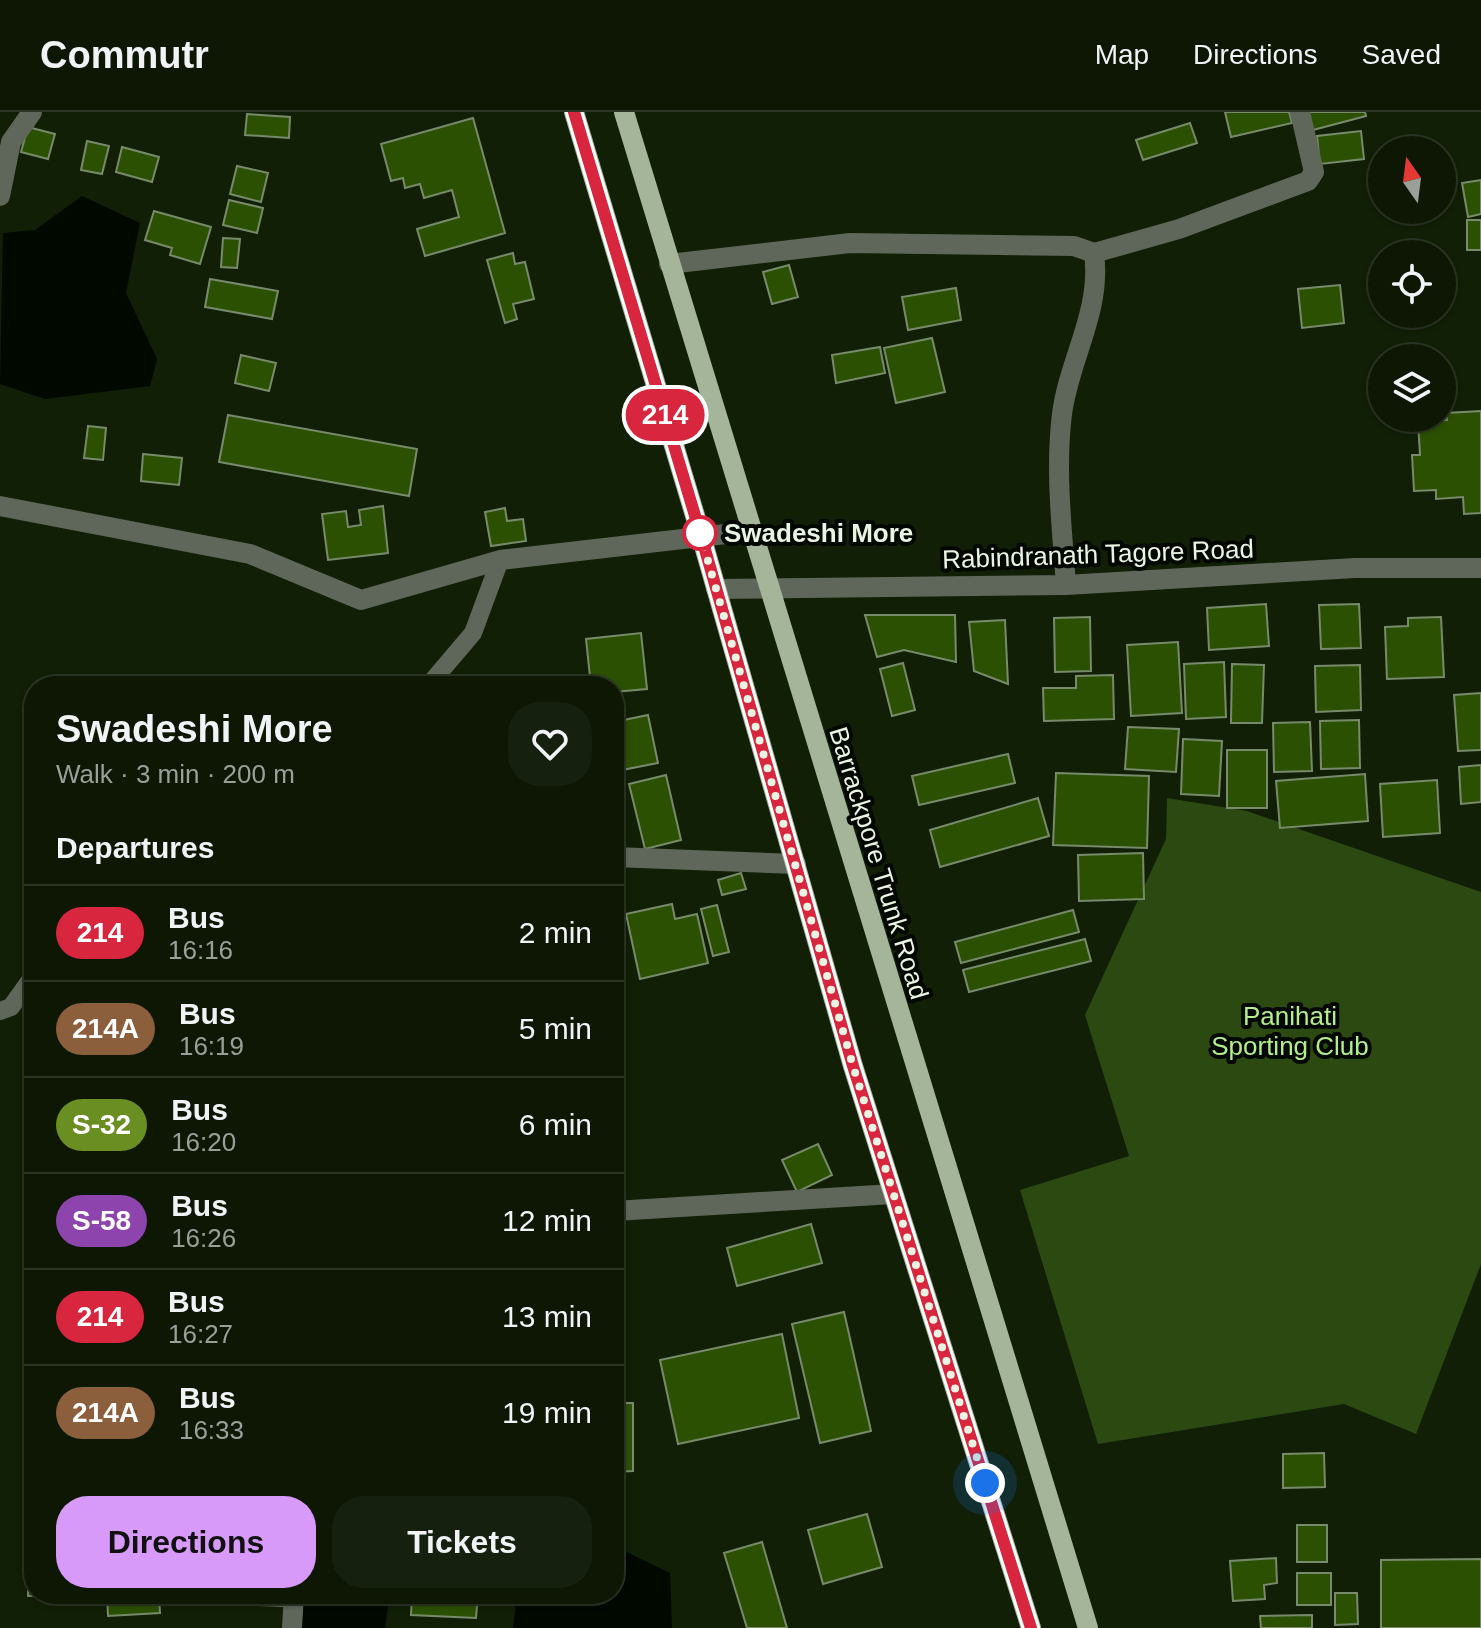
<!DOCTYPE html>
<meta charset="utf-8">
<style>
:root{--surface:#0d1704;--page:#16200e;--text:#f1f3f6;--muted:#9a9f9a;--line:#2d3626;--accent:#d89af8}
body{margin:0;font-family:Arial,sans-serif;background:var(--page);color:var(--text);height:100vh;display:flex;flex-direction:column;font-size:30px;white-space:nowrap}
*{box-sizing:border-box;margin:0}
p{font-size:26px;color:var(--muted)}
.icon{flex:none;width:44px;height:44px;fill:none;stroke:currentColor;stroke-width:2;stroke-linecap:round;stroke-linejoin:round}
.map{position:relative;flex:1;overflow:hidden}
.drawer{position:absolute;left:24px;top:564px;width:600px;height:928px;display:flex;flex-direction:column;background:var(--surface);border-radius:32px;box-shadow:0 2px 6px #0004,0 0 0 2px var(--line)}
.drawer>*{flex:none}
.badge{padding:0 16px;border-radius:26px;font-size:28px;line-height:52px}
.needle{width:52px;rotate:346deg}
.buttons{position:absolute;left:1368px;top:24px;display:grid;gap:16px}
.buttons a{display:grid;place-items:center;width:88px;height:88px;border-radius:50%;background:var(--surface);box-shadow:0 2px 6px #0004,0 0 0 2px var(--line);font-size:40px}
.you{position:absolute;width:40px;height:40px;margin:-20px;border:6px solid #fff;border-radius:50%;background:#1a73e8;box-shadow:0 0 0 12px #1a73e833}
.map>.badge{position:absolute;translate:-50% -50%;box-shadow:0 0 0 4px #fff}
h2{padding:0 32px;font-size:30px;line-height:72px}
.round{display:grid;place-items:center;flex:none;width:84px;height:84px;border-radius:32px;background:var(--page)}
.head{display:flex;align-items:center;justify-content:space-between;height:136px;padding:0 32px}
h1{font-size:38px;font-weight:700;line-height:60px}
.cta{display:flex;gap:16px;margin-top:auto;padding:16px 32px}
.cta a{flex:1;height:92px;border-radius:32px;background:var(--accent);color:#111;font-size:32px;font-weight:700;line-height:92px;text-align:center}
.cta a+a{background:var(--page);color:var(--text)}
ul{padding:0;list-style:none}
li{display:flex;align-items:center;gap:24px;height:96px;padding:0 32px;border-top:2px solid var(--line)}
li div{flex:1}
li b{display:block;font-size:30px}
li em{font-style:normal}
li .badge{min-width:88px;font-weight:700;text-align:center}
header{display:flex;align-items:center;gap:48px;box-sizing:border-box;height:112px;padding:0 40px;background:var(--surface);border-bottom:2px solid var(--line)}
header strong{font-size:38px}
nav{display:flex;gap:44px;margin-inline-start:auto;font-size:28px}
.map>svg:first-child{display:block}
.green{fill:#2b4911}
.water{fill:#000800}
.building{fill:#2b5002;stroke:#788a6c;stroke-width:2}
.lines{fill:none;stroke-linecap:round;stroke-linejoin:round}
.service{stroke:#5f675a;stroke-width:18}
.minor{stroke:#5f675a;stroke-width:20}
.primary{stroke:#a4b59a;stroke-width:20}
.line-casing{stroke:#fff;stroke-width:18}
.line{stroke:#d7263d;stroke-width:12}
.walk{stroke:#eaf4e3;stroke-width:8;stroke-dasharray:0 14.4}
.stop-dot{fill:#fff;stroke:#d7263d;stroke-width:4}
.labels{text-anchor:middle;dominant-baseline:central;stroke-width:8;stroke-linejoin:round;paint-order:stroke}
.stop-label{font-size:26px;font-weight:bold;fill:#eaf4e3;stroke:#030701;text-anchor:start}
.street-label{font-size:26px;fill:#eaf4e3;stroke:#030701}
.park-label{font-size:26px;fill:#b4ed8c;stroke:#030701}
</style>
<header>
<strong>Commutr</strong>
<nav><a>Map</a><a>Directions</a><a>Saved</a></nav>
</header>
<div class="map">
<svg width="1481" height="1516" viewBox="0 0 1481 1516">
<rect width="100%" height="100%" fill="#111f06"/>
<!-- green -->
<path class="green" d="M 1167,686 L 1247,699 L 1481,780 L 1481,1152 L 1416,1322 L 1344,1292 L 1098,1332 L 1020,1078 L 1129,1044 L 1085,903 L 1166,727 Z"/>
<!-- water -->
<path class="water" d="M 82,84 L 140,111 L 126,181 L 157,247 L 150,274 L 45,287 L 0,272 L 3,121 L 35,118 Z
M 614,1434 L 670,1461 L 672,1516 L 513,1516 L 517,1482 L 614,1482 Z
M 286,1492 L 388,1493 L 385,1516 L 286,1516 Z"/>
<!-- building -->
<path class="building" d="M 1225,0 L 1289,0 L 1292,11 L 1231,25 Z
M 1308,0 L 1365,0 L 1366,4 L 1313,18 Z
M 247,2 L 290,5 L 289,26 L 245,23 Z
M 473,6 L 505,121 L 425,144 L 417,117 L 459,105 L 452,78 L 424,86 L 420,72 L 405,76 L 403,66 L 391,69 L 381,32 Z
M 1190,11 L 1197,31 L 1143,48 L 1136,28 Z
M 28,15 L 55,22 L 48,47 L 21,40 Z
M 1361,19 L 1364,47 L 1320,52 L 1317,24 Z
M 87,29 L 109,34 L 102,62 L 81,58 Z
M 122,35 L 159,45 L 152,70 L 116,60 Z
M 237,54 L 268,61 L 261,90 L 230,82 Z
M 1481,68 L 1481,102 L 1468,105 L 1462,71 Z
M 229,88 L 263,96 L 257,121 L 223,113 Z
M 154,99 L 211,115 L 200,152 L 170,143 L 172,136 L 145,128 Z
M 1467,108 L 1481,108 L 1481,138 L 1467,138 Z
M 223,126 L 240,127 L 237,156 L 221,155 Z
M 513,141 L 515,152 L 525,150 L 534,187 L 513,192 L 517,207 L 505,211 L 487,148 Z
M 789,153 L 798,185 L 772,192 L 763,160 Z
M 210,167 L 278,179 L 272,207 L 205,195 Z
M 1340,173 L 1344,211 L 1302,216 L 1298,177 Z
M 956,176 L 961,208 L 908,218 L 902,185 Z
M 932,226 L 945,280 L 896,291 L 884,236 Z
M 880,235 L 885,261 L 836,271 L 832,243 Z
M 241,243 L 276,251 L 269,279 L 235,271 Z
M 1481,299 L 1481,401 L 1464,402 L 1463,385 L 1436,387 L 1436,378 L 1414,379 L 1412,343 L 1420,343 L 1418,309 L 1447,308 L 1446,301 Z
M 228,303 L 417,337 L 409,384 L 219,350 Z
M 88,314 L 106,316 L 103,348 L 84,346 Z
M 143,342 L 182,346 L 179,373 L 141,369 Z
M 383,394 L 388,441 L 328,448 L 322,402 L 346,399 L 348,415 L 361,413 L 359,398 Z
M 505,396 L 507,409 L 523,407 L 526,429 L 491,434 L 485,400 Z
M 1266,492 L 1269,534 L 1209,538 L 1207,496 Z
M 1359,492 L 1361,536 L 1321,537 L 1319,493 Z
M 865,503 L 955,503 L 956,550 L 904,538 L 877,545 Z
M 1090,505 L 1091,559 L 1055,560 L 1054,506 Z
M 1441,505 L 1444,565 L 1387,567 L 1385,515 L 1408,514 L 1408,506 Z
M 1005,508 L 1008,572 L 974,559 L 969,510 Z
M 641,521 L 647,577 L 614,580 L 614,574 L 591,574 L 586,527 Z
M 1178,530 L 1182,601 L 1131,604 L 1127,533 Z
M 1224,550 L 1226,605 L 1186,607 L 1184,552 Z
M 903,551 L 915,598 L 892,604 L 880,557 Z
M 1232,552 L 1264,553 L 1262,611 L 1231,611 Z
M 1360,553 L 1361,598 L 1316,600 L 1315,554 Z
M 1113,563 L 1114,607 L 1044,609 L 1043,576 L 1076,576 L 1076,564 Z
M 1481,581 L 1481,638 L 1458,639 L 1454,583 Z
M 648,603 L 658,651 L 622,658 L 614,610 Z
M 1359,608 L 1360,656 L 1321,657 L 1320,609 Z
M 1310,610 L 1312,659 L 1274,660 L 1273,611 Z
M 1128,615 L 1179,617 L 1176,660 L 1125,657 Z
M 1183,627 L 1222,629 L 1219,684 L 1181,682 Z
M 1227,638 L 1267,638 L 1267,696 L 1227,696 Z
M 1008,642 L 1015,671 L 919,693 L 912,664 Z
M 1481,653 L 1481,690 L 1461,692 L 1459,655 Z
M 1056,661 L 1149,664 L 1147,736 L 1053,733 Z
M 1365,662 L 1368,709 L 1280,716 L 1276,669 Z
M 666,663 L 681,728 L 645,737 L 629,672 Z
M 1437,668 L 1440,721 L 1383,725 L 1380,672 Z
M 1038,686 L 1049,724 L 940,755 L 930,718 Z
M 1143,741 L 1144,787 L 1079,789 L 1078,743 Z
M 741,761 L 746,777 L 722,783 L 718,768 Z
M 672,792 L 675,807 L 697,802 L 708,851 L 640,867 L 626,802 Z
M 717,793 L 729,840 L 713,844 L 701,797 Z
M 1073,798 L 1079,820 L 961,851 L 955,830 Z
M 1085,827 L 1091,849 L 969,880 L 963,858 Z
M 818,1032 L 832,1063 L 797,1080 L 782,1048 Z
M 811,1112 L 822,1151 L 737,1174 L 727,1136 Z
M 844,1200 L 871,1319 L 820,1331 L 792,1212 Z
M 782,1222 L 799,1306 L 678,1332 L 660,1248 Z
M 26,1284 L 34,1284 L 34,1310 L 27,1310 Z
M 614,1291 L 633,1291 L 633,1359 L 614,1360 Z
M 1324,1341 L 1325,1375 L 1283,1376 L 1283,1342 Z
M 614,1375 L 624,1375 L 623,1416 L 614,1416 Z
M 867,1402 L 882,1455 L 823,1472 L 808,1418 Z
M 1297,1413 L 1327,1413 L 1327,1450 L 1297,1450 Z
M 762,1430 L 787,1516 L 747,1516 L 724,1441 Z
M 1276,1446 L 1277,1471 L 1264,1473 L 1265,1487 L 1233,1489 L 1230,1449 Z
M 1481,1447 L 1481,1516 L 1381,1516 L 1381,1448 Z
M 28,1460 L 34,1460 L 34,1482 L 86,1483 L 28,1484 Z
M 1297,1461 L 1331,1461 L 1331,1493 L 1297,1493 Z
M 1335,1481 L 1357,1481 L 1358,1512 L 1335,1513 Z
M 107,1482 L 159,1482 L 160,1501 L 108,1504 Z
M 259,1482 L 288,1482 L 287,1494 L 259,1493 Z
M 412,1482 L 478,1482 L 476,1506 L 411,1503 Z
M 1312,1503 L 1312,1516 L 1261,1516 L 1260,1504 Z"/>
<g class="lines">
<!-- service -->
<path class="service" d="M 428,574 L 473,521 L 500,448
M 0,899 L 11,895 L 34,863"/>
<!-- minor -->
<path class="minor" d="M 0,84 L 11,30 L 32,0
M 1094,141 L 1179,117 L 1308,69 L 1314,60 L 1300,0
M 669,152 L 850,131 L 1074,134 L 1094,141 C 1102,199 1069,247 1062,302 C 1055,358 1062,417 1066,473
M 0,394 L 250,442 L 361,488 L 500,448 L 752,419
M 716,477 L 1066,473 L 1355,456 L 1481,456
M 614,745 L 796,752
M 614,1099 L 893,1082
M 292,1516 L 294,1482"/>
<!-- primary -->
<path class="primary" d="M 574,0 L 702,427 L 853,954 L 1031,1516
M 624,0 L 1088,1516"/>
</g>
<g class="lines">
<defs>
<path id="line" d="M 574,0 L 702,427 L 853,954 L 1031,1516"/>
</defs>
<!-- line casing -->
<use href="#line" class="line-casing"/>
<!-- line -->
<use href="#line" class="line"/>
<!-- walk -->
<path class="walk" d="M 700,421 L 853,954 L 985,1371"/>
</g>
<!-- markers -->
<circle class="stop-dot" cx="700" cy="421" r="16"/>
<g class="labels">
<!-- stop labels -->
<g class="stop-label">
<text x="724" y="421">Swadeshi More</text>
</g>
<!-- street labels -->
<g class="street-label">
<text transform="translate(1098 442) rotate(-2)">Rabindranath Tagore Road</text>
<text transform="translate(879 751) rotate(73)">Barrackpore Trunk Road</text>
</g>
<!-- park labels -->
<g class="park-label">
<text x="1290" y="904">Panihati<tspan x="1290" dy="30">Sporting Club</tspan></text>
</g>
</g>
</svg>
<div class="buttons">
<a><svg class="needle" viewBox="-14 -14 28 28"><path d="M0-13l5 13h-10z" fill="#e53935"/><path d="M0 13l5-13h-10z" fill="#9a9f9a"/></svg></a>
<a><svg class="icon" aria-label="locate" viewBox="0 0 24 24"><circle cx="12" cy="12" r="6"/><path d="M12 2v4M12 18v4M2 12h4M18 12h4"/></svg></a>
<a><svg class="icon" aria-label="layers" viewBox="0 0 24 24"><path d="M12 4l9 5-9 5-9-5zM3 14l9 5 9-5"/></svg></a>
</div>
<div class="you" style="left:985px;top:1371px"></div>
<b class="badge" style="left:665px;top:303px;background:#d7263d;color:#fff">214</b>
<section class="drawer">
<div class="head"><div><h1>Swadeshi More</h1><p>Walk · 3 min · 200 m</p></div><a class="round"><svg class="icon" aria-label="heart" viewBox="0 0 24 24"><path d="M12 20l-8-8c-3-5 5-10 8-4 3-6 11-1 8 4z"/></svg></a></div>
<h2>Departures</h2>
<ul>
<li><span class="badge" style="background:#d7263d;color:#fff">214</span><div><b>Bus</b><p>16:16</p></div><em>2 min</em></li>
<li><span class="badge" style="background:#8b5e3c;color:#fff">214A</span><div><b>Bus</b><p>16:19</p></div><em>5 min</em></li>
<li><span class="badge" style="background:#6b8e23;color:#fff">S-32</span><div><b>Bus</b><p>16:20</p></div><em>6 min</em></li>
<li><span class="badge" style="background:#8e44ad;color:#fff">S-58</span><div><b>Bus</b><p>16:26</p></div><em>12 min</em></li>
<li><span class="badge" style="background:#d7263d;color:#fff">214</span><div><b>Bus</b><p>16:27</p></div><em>13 min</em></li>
<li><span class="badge" style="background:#8b5e3c;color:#fff">214A</span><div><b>Bus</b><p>16:33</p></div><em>19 min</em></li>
</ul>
<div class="cta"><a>Directions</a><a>Tickets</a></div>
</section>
</div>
